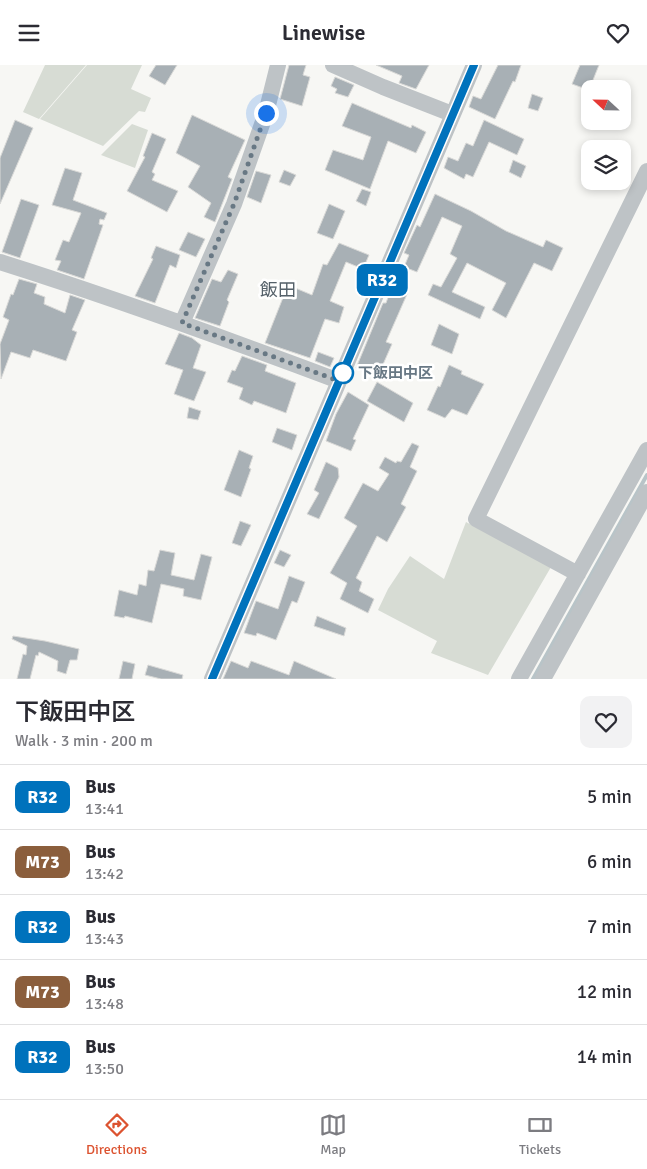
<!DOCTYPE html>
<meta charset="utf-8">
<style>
:root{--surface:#fff;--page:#f2f2f3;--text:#2b2b33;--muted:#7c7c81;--line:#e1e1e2;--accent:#dc5330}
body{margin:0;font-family:Signika,"Noto Sans JP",sans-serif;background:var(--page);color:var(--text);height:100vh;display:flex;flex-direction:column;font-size:19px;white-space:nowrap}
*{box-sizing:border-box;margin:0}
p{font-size:16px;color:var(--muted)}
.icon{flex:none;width:28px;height:28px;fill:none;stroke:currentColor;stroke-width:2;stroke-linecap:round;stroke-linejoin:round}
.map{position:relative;height:614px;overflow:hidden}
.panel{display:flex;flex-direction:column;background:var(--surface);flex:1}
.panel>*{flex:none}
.badge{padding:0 10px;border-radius:8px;font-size:18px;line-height:32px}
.needle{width:32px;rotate:292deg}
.fabs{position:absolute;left:581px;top:15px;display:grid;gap:10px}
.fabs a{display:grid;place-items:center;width:50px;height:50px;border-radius:10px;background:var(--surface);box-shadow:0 2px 8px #0003;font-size:25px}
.you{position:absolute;width:25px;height:25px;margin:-12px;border:4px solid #fff;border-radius:50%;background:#1a73e8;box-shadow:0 0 0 8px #1a73e833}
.map>.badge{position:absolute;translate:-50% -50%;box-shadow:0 0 0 2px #fff}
.round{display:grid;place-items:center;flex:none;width:52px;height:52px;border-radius:10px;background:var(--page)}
.summary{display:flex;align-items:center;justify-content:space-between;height:85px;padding:0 15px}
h1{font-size:24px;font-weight:600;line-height:38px}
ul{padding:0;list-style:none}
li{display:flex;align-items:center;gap:15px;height:65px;padding:0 15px;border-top:1px solid var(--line)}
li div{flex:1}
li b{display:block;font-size:19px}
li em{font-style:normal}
li .badge{min-width:55px;font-weight:700;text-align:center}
header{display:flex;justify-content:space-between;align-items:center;height:65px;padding:0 15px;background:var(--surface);font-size:22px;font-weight:600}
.tab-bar{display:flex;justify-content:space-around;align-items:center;height:70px;border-top:1px solid var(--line);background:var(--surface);font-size:14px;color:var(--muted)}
.tab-bar a{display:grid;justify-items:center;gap:2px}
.tab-bar .active{color:var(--accent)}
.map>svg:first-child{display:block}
.green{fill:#d7dcd4}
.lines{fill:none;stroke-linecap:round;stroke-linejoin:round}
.stream{stroke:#b8c4c8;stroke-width:4}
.building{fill:#a8b0b5;stroke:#d9d9d7}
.minor{stroke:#bec3c6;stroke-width:16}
.line-casing{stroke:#fff;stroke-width:11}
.line{stroke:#0072bc;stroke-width:8}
.walk{stroke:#687884;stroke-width:5;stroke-dasharray:0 9}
.stop-dot{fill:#fff;stroke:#0072bc;stroke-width:2.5}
.labels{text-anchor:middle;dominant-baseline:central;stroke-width:5;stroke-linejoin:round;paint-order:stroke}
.stop-label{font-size:15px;font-weight:bold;fill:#687884;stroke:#fff;text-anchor:start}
.quarter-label{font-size:18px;fill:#55616a;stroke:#fff}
</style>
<header><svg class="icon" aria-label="menu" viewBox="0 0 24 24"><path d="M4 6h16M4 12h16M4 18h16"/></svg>Linewise<svg class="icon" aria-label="heart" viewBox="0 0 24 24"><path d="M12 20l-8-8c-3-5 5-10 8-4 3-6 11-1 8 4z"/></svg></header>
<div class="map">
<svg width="647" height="614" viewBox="0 0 647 614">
<rect width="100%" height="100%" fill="#f7f7f4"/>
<!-- green -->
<path class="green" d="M 45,0 L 86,0 L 39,54 L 23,47 Z
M 87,0 L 142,0 L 131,24 L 151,33 L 145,47 L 139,46 L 103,81 L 40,54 Z
M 132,59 L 148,65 L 135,103 L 101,90 Z
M 466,457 L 551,502 L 488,610 L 431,588 L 437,576 L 378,545 L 388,524 L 410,491 L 444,514 Z"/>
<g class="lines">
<!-- stream -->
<path class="stream" d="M 533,614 L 647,410"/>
</g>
<!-- building -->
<path class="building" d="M 156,0 L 177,0 L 165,20 L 149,11 Z
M 289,0 L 306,0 L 303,10 L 310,12 L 302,41 L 280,34 Z
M 376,0 L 429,0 L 416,24 L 399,18 L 402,11 Z
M 498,0 L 521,0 L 515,17 L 513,16 L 495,54 L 469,42 L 473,31 L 481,34 Z
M 580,0 L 599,0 L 589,25 L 572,19 Z
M 335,12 L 354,20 L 348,32 L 335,28 L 337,24 L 331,21 Z
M 532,29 L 543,33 L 538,46 L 528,43 Z
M 352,38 L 411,63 L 412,60 L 426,67 L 416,88 L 388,76 L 370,124 L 325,105 L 333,85 L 363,95 L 371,72 L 342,61 Z
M 192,50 L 245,75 L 228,112 L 232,114 L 215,157 L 204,152 L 211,138 L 188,122 L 200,101 L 176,88 Z
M 15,55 L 33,63 L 0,139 L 0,93 Z
M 484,55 L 524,74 L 517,90 L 489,77 L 473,112 L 466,109 L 464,114 L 444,103 L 448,92 L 458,96 L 466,78 L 473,81 Z
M 152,68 L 166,74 L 152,107 L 155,109 L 152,115 L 178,126 L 167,147 L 127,126 L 145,92 L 143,91 Z
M 513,95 L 526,101 L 521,113 L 509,107 Z
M 65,103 L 82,108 L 73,135 L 107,148 L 104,155 L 100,154 L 99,159 L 103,160 L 84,214 L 57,205 L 61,196 L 55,195 L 63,175 L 69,177 L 81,148 L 52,140 Z
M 284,105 L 296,110 L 290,121 L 279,117 Z
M 256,106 L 271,110 L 261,138 L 247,132 Z
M 362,124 L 371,127 L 366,141 L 356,136 Z
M 435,129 L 471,146 L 506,166 L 543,182 L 546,175 L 563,183 L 552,206 L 534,198 L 506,253 L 492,245 L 506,218 L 467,198 L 452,227 L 485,242 L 480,254 L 428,230 L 433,219 L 441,222 L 457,193 L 450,189 L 462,161 L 442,152 L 417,207 L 404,202 L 409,190 L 404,188 L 417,160 L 420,162 Z
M 21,134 L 39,140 L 20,193 L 2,187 Z
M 329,139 L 345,146 L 333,174 L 317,168 Z
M 188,167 L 205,174 L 196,192 L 179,185 Z
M 339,178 L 369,190 L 363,204 L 346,197 L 330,236 L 344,242 L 339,258 L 325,254 L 310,293 L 265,278 L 288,220 L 312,230 L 323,199 L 327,200 Z
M 156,181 L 180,190 L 176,203 L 170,200 L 155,238 L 135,231 L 153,194 L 151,193 Z
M 228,205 L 238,209 L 227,235 L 229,237 L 220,261 L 195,253 L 212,214 L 221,217 Z
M 19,214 L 37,219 L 34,228 L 45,232 L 44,239 L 65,248 L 70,230 L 85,235 L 72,265 L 77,267 L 66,296 L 33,285 L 30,293 L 11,287 L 1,314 L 0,279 L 9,255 L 3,252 L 11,229 L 13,230 Z
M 392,221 L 408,227 L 386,277 L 392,279 L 377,313 L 356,303 L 383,238 L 386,238 Z
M 439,259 L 459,269 L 452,289 L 431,280 Z
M 179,268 L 192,273 L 201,280 L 193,303 L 206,307 L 194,336 L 174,329 L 183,305 L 165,299 Z
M 318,287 L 334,293 L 330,302 L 315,296 Z
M 242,291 L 267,300 L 265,306 L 296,318 L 286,348 L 254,336 L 252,340 L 239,334 L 243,323 L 227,317 L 232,305 L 235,306 Z
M 449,300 L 462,306 L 461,309 L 484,319 L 467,350 L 452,344 L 445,353 L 427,345 L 438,321 L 440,322 Z
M 377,317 L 413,338 L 404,357 L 367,336 Z
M 348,327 L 369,340 L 353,374 L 356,375 L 351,386 L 326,376 L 336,349 Z
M 189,342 L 201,346 L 198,355 L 187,353 Z
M 277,363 L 297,370 L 292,385 L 272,377 Z
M 412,378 L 419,381 L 410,402 L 417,406 L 401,439 L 406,442 L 387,477 L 377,471 L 356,513 L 362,517 L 359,526 L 374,534 L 368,548 L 340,534 L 347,518 L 330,508 L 357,461 L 344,453 L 363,418 L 378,426 L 389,409 L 379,403 L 385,392 L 396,398 L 397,396 L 401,397 Z
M 239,385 L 253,391 L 249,403 L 251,404 L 241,432 L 224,425 Z
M 326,397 L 338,403 L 339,412 L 319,454 L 307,449 L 319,428 L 314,425 Z
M 240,456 L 251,460 L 241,481 L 232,478 Z
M 160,485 L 175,488 L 171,510 L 194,515 L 201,489 L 212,492 L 201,535 L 183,531 L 184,524 L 161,519 L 152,558 L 125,551 L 124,553 L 114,551 L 119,525 L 137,530 L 139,519 L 146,521 L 148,505 L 154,506 Z
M 280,485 L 291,490 L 284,502 L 274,498 Z
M 289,511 L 305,517 L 297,538 L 292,536 L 276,575 L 257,568 L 256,571 L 244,568 L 256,536 L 278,544 Z
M 317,551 L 346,563 L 344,571 L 314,561 Z
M 13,571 L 45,576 L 79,584 L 77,595 L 70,595 L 66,609 L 57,606 L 58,596 L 39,587 L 38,591 L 36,590 L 30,614 L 17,614 L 23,589 L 26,590 L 27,581 L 12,574 Z
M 123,596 L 135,599 L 132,614 L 119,614 Z
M 231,596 L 248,603 L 251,596 L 289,610 L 294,596 L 336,614 L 223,614 Z
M 148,600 L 183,610 L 182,614 L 161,614 L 145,610 Z"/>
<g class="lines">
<!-- minor -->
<path class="minor" d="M 333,0 L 383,22 L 452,49
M 0,197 C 114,233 227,274 339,316
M 182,258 L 234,139 L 266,48 L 278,0
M 578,509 L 476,454 L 647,106
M 212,614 L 474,0
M 519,614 L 647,385
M 543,614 L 647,427"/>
</g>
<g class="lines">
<defs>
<path id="line" d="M 212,614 L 474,0"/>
</defs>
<!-- line casing -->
<use href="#line" class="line-casing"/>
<!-- line -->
<use href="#line" class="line"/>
<!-- walk -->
<path class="walk" d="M 266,48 L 234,139 L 182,258 L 339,316 L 343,308"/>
</g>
<!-- markers -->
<circle class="stop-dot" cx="343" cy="308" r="10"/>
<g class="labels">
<!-- stop labels -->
<g class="stop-label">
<text x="358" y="308">下飯田中区</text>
</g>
<!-- quarter labels -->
<g class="quarter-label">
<text x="278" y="225">飯田</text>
</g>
</g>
</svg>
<div class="fabs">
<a><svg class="needle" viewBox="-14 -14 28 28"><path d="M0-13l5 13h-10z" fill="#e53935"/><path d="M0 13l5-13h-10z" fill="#7c7c81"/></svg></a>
<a><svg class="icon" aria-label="layers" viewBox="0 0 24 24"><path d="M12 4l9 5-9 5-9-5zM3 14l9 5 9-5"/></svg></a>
</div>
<div class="you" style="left:266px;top:48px"></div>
<b class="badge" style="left:382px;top:215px;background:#0072bc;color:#fff">R32</b>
</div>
<section class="panel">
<div class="summary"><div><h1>下飯田中区</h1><p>Walk · 3 min · 200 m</p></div><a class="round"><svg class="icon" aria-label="heart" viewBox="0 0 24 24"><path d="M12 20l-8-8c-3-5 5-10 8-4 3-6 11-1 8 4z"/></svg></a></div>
<ul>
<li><span class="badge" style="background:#0072bc;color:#fff">R32</span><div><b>Bus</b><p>13:41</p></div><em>5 min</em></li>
<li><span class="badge" style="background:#8b5e3c;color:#fff">M73</span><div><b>Bus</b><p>13:42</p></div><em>6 min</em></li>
<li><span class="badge" style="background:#0072bc;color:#fff">R32</span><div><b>Bus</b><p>13:43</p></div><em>7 min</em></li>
<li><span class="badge" style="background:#8b5e3c;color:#fff">M73</span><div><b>Bus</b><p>13:48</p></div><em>12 min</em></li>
<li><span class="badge" style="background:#0072bc;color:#fff">R32</span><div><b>Bus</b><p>13:50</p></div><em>14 min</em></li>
</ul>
</section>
<nav class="tab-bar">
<a class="active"><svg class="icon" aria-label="directions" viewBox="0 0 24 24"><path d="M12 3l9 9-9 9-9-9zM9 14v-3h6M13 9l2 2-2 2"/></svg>Directions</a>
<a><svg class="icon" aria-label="map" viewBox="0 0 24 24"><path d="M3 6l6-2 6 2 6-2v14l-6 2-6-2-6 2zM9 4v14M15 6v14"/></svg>Map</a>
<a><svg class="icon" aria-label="tickets" viewBox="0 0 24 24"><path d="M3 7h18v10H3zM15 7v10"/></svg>Tickets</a>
</nav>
